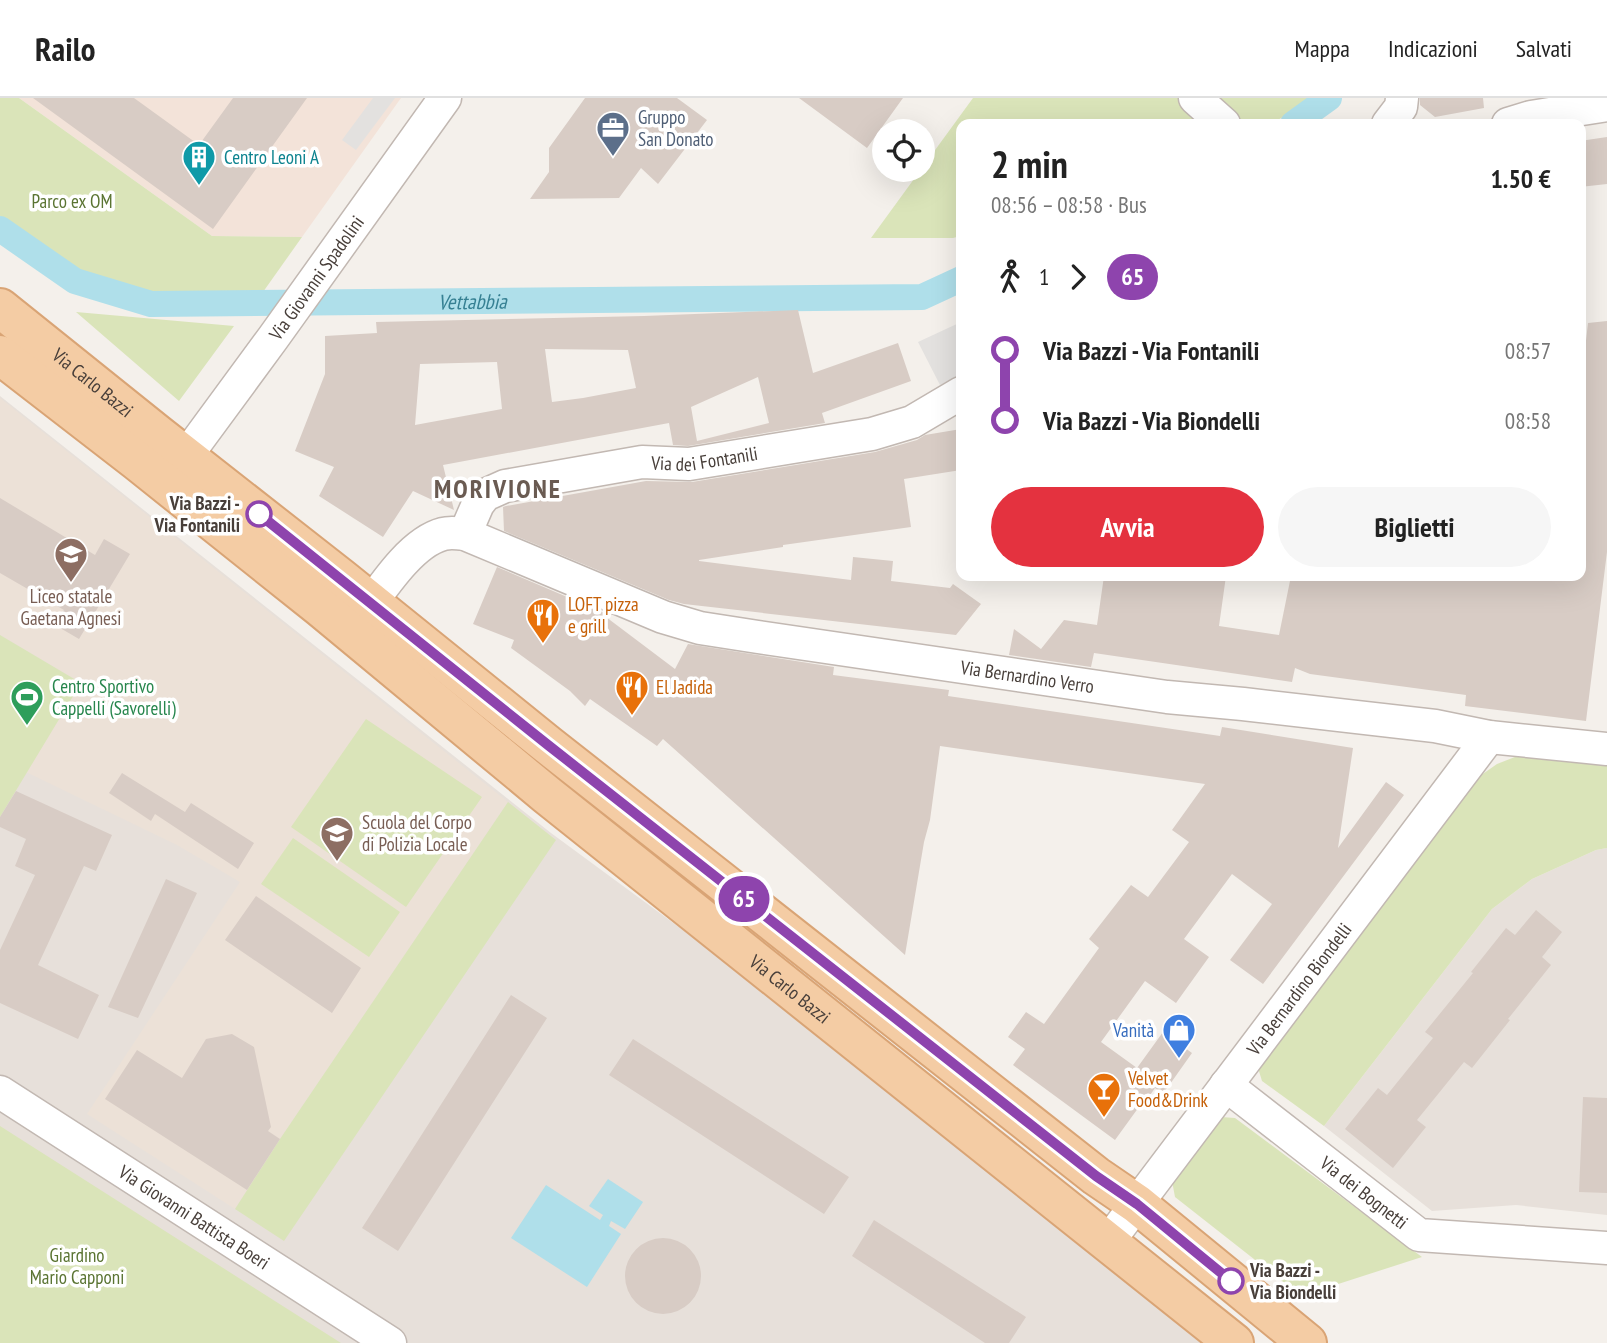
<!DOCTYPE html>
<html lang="it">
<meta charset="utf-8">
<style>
:root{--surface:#fff;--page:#f6f6f6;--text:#222;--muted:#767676;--line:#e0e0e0;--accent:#e4323f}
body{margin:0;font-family:"PT Sans Narrow",sans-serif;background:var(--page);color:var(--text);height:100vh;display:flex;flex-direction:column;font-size:26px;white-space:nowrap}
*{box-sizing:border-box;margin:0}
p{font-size:23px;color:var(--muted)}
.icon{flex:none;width:38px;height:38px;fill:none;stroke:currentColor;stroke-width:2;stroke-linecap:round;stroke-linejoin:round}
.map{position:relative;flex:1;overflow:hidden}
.drawer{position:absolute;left:956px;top:21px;width:630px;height:462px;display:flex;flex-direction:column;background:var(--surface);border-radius:14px;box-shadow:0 7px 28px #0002}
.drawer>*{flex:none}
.badge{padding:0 14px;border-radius:23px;font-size:24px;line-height:46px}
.controls{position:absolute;left:872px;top:21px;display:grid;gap:14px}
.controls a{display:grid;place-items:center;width:63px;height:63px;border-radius:50%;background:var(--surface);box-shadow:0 7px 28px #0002;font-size:35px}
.map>.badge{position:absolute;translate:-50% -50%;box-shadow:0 0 0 4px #fff}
.legs{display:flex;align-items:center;gap:10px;height:77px;padding:0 35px;font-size:23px}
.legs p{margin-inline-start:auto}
.summary{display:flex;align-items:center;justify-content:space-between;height:119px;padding:0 35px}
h1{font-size:38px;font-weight:800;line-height:52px}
.cta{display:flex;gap:14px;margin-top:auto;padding:14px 35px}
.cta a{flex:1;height:80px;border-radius:42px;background:var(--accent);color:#fff;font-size:28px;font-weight:800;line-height:80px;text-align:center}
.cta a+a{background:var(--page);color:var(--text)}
ul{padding:0 35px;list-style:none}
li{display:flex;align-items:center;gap:24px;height:70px;font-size:26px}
li i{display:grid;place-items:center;width:10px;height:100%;margin:0 9px;background:currentColor}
li i::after{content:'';width:18px;height:18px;margin:-9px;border:5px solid;border-radius:50%;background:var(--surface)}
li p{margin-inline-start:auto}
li:first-child i{background:linear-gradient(#0000 50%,currentColor 0)}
li:last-child i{background:linear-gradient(currentColor 50%,#0000 0)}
header{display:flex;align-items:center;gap:42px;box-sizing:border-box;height:98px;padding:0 35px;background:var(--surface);border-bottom:2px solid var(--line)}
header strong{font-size:33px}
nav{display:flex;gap:38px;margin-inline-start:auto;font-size:24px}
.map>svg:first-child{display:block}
.residential{fill:#e7e0da}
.commercial{fill:#f3e3d9}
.education{fill:#ece1d7}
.green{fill:#dae4b9}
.parking{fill:#e3e1df}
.water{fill:#afdfea}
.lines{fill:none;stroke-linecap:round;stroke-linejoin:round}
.canal{stroke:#afdfea;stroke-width:26}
.building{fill:#d8ccc5;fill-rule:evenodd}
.minor-casing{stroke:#c2b8b2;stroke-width:35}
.major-casing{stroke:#d9a475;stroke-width:42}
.minor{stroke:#fff;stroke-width:32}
.major{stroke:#f4cca4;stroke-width:38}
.line-1-casing{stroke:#fff;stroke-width:16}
.line-1{stroke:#8e44ad;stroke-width:10}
.stop-1-dot{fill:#fff;stroke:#8e44ad;stroke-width:3.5}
.labels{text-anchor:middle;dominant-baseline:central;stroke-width:7;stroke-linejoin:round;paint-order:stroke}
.service-label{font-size:19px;fill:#4e5e75;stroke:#fff;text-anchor:start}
.culture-label{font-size:19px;fill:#0d838f;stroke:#fff;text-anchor:start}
.park-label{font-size:19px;fill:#5a7432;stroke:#fff}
.street-label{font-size:19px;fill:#483f3a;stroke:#fff}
.stop-label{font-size:19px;font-weight:bold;fill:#483f3a;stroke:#fff;text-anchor:end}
.education-label{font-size:19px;fill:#785e54;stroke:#fff}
.food-label{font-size:19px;fill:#c56008;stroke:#fff;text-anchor:start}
.leisure-label{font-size:19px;fill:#27864d;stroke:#fff;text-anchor:start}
.shop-label{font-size:19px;fill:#366cbe;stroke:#fff;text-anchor:end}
.water-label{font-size:21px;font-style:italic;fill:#368093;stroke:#fff}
.district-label{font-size:26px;font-weight:bold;letter-spacing:2px;fill:#6a5b52;stroke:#fff}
</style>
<header>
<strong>Railo</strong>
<nav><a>Mappa</a><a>Indicazioni</a><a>Salvati</a></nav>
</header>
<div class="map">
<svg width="1607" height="1245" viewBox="0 0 1607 1245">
<rect width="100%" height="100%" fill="#f4f0eb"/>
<!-- residential -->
<path class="residential" d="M 0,298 L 551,735 L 1067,1115 L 1230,1245 L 0,1245 Z
M 1607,750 L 1607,1117 L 1516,1107 L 1432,1113 L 1324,1028 L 1492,811 L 1532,781 L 1596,752 Z"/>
<!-- commercial -->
<path class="commercial" d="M 19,0 L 401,0 L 302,139 L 212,138 Z"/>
<!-- education -->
<path class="education" d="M 0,300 L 508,704 L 280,1041 L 235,1111 L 87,1016 L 240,784 L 177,747 L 26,674 L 81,585 L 0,537 Z"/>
<!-- green -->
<path class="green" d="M 0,0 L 19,0 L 212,138 L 302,139 L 263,194 L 166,195 L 130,191 L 98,180 L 71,168 L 0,118 Z
M 973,0 L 1315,0 L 1271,26 L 1245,26 L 1230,11 L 1202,26 L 961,26 L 961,138 L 953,140 L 871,140 Z
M 76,214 L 234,228 L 179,303 Z
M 0,537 L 81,585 L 0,719 Z
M 366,621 L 482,699 L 406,809 L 291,729 Z
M 1520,657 L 1607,663 L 1607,750 L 1596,752 L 1532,781 L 1492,811 L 1324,1028 L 1262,983 L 1258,970 L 1477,680 L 1497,666 Z
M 508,704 L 556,742 L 284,1143 L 235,1111 L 280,1041 Z
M 293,740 L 400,814 L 369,859 L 261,786 Z
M 1221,1019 L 1235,1020 L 1422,1159 L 1301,1198 L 1175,1099 L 1172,1083 Z
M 0,1028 L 341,1245 L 0,1245 Z"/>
<!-- parking -->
<path class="parking" d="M 373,0 L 395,0 L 356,52 L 342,42 Z
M 961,224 L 961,277 L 940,287 L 918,244 Z"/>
<!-- water -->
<path class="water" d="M 608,1081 L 643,1104 L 625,1131 L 611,1123 L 609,1128 L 621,1136 L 587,1189 L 511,1140 L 546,1087 L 600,1122 L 603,1117 L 589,1108 Z"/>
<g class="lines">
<!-- canal -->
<g class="canal">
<path d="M 1293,26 L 1329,0"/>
<path id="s1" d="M 0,131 L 75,183 L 151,206 L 922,199 L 961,181"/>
</g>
</g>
<!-- building -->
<path class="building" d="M 33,0 L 134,0 L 199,47 L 233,0 L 307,0 L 213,131 Z
M 585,0 L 677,0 L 707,22 L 658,86 L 641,70 L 619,100 L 530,101 L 549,74 L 549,50 Z
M 799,0 L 903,0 L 867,50 Z
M 1420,0 L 1483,0 L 1484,10 L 1435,19 L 1420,7 Z
M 1607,39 L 1607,86 L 1580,89 L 1580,43 Z
M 798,212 L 813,275 L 898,245 L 911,283 L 822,315 L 825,325 L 688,348 L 673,347 L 669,325 L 443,367 L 454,412 L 413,393 L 383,439 L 319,398 L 334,369 L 295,353 L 325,276 L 325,238 L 377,235 L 376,224 L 644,218 ZM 545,251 L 628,252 L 636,290 L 583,300 L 552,304 ZM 497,264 L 502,311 L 415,327 L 420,266 ZM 758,279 L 769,325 L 697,343 L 691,309 Z
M 1607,223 L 1607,454 L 1586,623 L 1465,608 L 1466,597 L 1310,576 L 1295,570 L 1292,584 L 1094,555 L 1091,569 L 1009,557 L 1014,531 L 1041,551 L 1064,522 L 1097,527 L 1104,478 L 1226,478 L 1219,528 L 1279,537 L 1291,478 L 1580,478 L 1580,296 L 1588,225 Z
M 961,331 L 961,372 L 904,381 L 911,429 L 783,447 L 783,449 L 699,462 L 699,463 L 851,482 L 853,459 L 893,463 L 891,483 L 950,490 L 953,486 L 981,506 L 956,537 L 684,506 L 669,502 L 504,433 L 503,409 L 506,408 L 646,383 L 692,384 L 875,354 L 917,342 L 925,337 Z
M 0,400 L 95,457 L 104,441 L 130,456 L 79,541 L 55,527 L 64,512 L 0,475 Z
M 497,469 L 607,516 L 606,519 L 675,571 L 688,546 L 834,569 L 833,577 L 949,592 L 948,598 L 1220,638 L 1222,629 L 1353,650 L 1338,750 L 1386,684 L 1404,697 L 1263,886 L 1230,862 L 1272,806 L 1232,776 L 1184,841 L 1209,859 L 1176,905 L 1145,883 L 1101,944 L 1137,970 L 1163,934 L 1192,955 L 1163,996 L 1155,990 L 1146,1003 L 1144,1002 L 1115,1042 L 1013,967 L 1025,951 L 1008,939 L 1026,914 L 1044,926 L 1099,850 L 1089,841 L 1131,787 L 1148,799 L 1189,744 L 1172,732 L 1205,686 L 940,648 L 930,722 L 924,744 L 905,857 L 663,641 L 657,648 L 590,601 L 585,608 L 570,593 L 511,550 L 514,542 L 473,526 Z
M 122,675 L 185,714 L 191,705 L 254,745 L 238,771 L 155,716 L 151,723 L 109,695 Z
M 16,693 L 112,737 L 96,773 L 84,768 L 38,867 L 99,897 L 78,941 L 0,905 L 0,852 L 35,777 L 15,768 L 26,741 L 0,729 L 0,719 Z
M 166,781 L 197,795 L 138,920 L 108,909 Z
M 256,798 L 361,870 L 332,915 L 225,842 Z
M 1536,812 L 1562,834 L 1542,859 L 1551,867 L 1508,921 L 1510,922 L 1472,970 L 1464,964 L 1417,1022 L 1426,1029 L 1393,1070 L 1345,1031 L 1378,990 L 1387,997 L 1433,940 L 1425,934 L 1473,875 L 1471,874 L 1506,830 L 1515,837 Z
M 511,897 L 547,920 L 398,1153 L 362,1130 Z
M 232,936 L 254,949 L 271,1029 L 268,1033 L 280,1041 L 247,1092 L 105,1001 L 137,952 L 182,980 L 206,941 Z
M 633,941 L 849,1079 L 824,1116 L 609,977 Z
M 1583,999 L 1607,1000 L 1607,1095 L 1579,1094 Z
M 874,1122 L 1026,1219 L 1009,1245 L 985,1245 L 852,1158 Z
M625 1178a38 38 0 1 1 76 0a38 38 0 1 1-76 0Z"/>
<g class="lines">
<defs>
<g id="minor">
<path d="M 1195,0 L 1224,26"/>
<path d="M 1388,26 L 1401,9 L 1402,0"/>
<path d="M 1508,26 L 1531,19 L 1607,7"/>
<path id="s2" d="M 173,376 L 273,240 L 445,0"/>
<path id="s3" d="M 465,436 L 478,406 L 485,397 L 505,388 L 642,364 L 689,366 L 872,336 L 912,324 L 961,295"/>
<path id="s4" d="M 358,523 C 379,495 409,445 443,436 C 450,434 457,435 465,436 L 663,519 L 700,530 L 758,539 L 1167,599 L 1243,606 L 1435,628 L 1489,639 L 1607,651"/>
<path id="s5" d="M 1226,987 L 1419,1137 L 1607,1150"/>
<path id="s6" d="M 0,994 L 390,1245"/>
<path id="s7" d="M 1108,1144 L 1489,639"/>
</g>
<g id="major">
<path id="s8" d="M 0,210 L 157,336 L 342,481 L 548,647 L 1096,1078 L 1137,1106 L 1307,1245"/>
<path id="s9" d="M 0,257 L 137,363 L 320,509 L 547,697 L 1234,1245"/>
</g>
</defs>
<!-- minor casing -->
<use href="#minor" class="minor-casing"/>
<!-- major casing -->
<use href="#major" class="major-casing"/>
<!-- minor -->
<use href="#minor" class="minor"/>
<!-- major -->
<use href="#major" class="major"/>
</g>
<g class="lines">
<defs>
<path id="line-1" d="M 259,416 L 548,647 L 1096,1078 L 1137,1106 L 1231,1183"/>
</defs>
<!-- line-1 casing -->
<use href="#line-1" class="line-1-casing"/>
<!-- line-1 -->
<use href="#line-1" class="line-1"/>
</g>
<!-- icons -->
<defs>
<symbol id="office-pin" viewBox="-11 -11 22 30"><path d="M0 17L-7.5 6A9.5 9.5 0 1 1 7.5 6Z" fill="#5c6f8a" stroke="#fff"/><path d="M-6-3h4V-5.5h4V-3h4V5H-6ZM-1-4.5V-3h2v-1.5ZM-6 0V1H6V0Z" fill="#fff"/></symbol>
<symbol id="building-pin" viewBox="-11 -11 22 30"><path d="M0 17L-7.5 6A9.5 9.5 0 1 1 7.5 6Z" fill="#0f9aa8" stroke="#fff"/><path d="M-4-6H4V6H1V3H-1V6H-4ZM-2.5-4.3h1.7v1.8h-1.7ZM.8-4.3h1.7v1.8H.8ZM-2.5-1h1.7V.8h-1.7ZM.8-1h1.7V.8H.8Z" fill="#fff"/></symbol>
<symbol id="school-pin" viewBox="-11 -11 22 30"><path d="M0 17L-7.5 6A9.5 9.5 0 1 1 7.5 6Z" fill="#8d6e63" stroke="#fff"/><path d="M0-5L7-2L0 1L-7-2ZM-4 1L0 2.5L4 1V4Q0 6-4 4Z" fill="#fff"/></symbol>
<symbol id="restaurant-pin" viewBox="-11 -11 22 30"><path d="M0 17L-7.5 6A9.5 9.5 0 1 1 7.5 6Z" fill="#e8710a" stroke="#fff"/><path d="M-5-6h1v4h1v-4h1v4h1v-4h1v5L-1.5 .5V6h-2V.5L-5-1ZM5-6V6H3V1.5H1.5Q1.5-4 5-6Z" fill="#fff"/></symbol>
<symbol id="stadium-pin" viewBox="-11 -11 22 30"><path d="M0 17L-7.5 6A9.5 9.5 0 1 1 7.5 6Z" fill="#2e9e5b" stroke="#fff"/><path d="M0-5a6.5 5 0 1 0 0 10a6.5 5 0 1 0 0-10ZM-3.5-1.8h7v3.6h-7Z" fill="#fff"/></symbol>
<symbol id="shop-pin" viewBox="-11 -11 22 30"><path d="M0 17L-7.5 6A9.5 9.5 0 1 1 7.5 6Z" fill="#3f7fe0" stroke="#fff"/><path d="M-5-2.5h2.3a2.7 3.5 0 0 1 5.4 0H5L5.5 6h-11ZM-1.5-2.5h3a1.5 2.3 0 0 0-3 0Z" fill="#fff"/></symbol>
<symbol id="bar-pin" viewBox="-11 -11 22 30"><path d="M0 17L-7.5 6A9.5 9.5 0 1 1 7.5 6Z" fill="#e8710a" stroke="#fff"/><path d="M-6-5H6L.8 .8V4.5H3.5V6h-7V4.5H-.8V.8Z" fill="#fff"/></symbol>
</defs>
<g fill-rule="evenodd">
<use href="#office-pin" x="594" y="11" width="38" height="52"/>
<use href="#building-pin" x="180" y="40" width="38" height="52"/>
<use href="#school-pin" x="52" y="437" width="38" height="52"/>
<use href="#restaurant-pin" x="524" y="498" width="38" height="52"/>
<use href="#restaurant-pin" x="613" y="570" width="38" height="52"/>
<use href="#stadium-pin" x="8" y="580" width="38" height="52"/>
<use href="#school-pin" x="318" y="716" width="38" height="52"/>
<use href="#shop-pin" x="1160" y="913" width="38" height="52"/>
<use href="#bar-pin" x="1085" y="972" width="38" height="52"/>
</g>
<!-- markers -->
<g class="stop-1-dot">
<circle cx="259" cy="416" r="12"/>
<circle cx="1231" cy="1183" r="12"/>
</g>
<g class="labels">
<!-- service labels -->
<g class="service-label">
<text x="638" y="19">Gruppo<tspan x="638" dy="22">San Donato</tspan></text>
</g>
<!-- culture labels -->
<g class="culture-label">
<text x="224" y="59">Centro Leoni A</text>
</g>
<!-- park labels -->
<g class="park-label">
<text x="72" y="103">Parco ex OM</text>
<text x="77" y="1157">Giardino<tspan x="77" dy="22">Mario Capponi</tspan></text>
</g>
<!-- street labels -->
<g class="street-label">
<text stroke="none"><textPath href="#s2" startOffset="243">Via Giovanni Spadolini</textPath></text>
<text stroke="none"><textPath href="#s8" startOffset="119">Via Carlo Bazzi</textPath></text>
<text stroke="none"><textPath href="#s3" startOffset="268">Via dei Fontanili</textPath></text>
<text stroke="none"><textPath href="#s4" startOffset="730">Via Bernardino Verro</textPath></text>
<text stroke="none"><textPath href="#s9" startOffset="1013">Via Carlo Bazzi</textPath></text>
<text stroke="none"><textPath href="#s7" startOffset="317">Via Bernardino Biondelli</textPath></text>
<text stroke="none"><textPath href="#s5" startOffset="175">Via dei Bognetti</textPath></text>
<text stroke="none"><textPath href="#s6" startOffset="231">Via Giovanni Battista Boeri</textPath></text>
</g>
<!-- stop labels -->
<g class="stop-label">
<text x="240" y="405">Via Bazzi -<tspan x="240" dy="22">Via Fontanili</tspan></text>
<text x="1250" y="1172" text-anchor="start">Via Bazzi -<tspan x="1250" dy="22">Via Biondelli</tspan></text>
</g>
<!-- education labels -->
<g class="education-label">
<text x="71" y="498">Liceo statale<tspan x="71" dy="22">Gaetana Agnesi</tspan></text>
<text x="362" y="724" text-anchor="start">Scuola del Corpo<tspan x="362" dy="22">di Polizia Locale</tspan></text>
</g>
<!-- food labels -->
<g class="food-label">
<text x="568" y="506">LOFT pizza<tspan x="568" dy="22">e grill</tspan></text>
<text x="656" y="589">El Jadida</text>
<text x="1128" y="980">Velvet<tspan x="1128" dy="22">Food&amp;Drink</tspan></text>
</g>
<!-- leisure labels -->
<g class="leisure-label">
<text x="52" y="588">Centro Sportivo<tspan x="52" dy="22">Cappelli (Savorelli)</tspan></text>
</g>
<!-- shop labels -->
<g class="shop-label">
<text x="1154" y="932">Vanità</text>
</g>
<!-- water labels -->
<g class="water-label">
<text stroke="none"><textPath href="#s1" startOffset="492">Vettabbia</textPath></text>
</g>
<!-- district labels -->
<g class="district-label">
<text x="498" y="390">MORIVIONE</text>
</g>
</g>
</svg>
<div class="controls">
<a><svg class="icon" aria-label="locate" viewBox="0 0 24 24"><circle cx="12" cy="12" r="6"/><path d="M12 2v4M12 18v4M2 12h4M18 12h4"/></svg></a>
</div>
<b class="badge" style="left:744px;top:801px;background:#8e44ad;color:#fff">65</b>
<section class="drawer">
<div class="summary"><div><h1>2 min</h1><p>08:56 – 08:58 · Bus</p></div><b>1.50 €</b></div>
<div class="legs"><svg class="icon" aria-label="walk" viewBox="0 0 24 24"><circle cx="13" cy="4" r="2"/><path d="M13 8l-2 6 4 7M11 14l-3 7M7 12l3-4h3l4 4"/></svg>1<svg class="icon" aria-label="forward" viewBox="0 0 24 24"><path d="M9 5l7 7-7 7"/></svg><b class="badge" style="background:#8e44ad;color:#fff">65</b></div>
<ul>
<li><i style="color:#8e44ad"></i><b>Via Bazzi - Via Fontanili</b><p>08:57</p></li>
<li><i style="color:#8e44ad"></i><b>Via Bazzi - Via Biondelli</b><p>08:58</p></li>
</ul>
<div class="cta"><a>Avvia</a><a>Biglietti</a></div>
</section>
</div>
